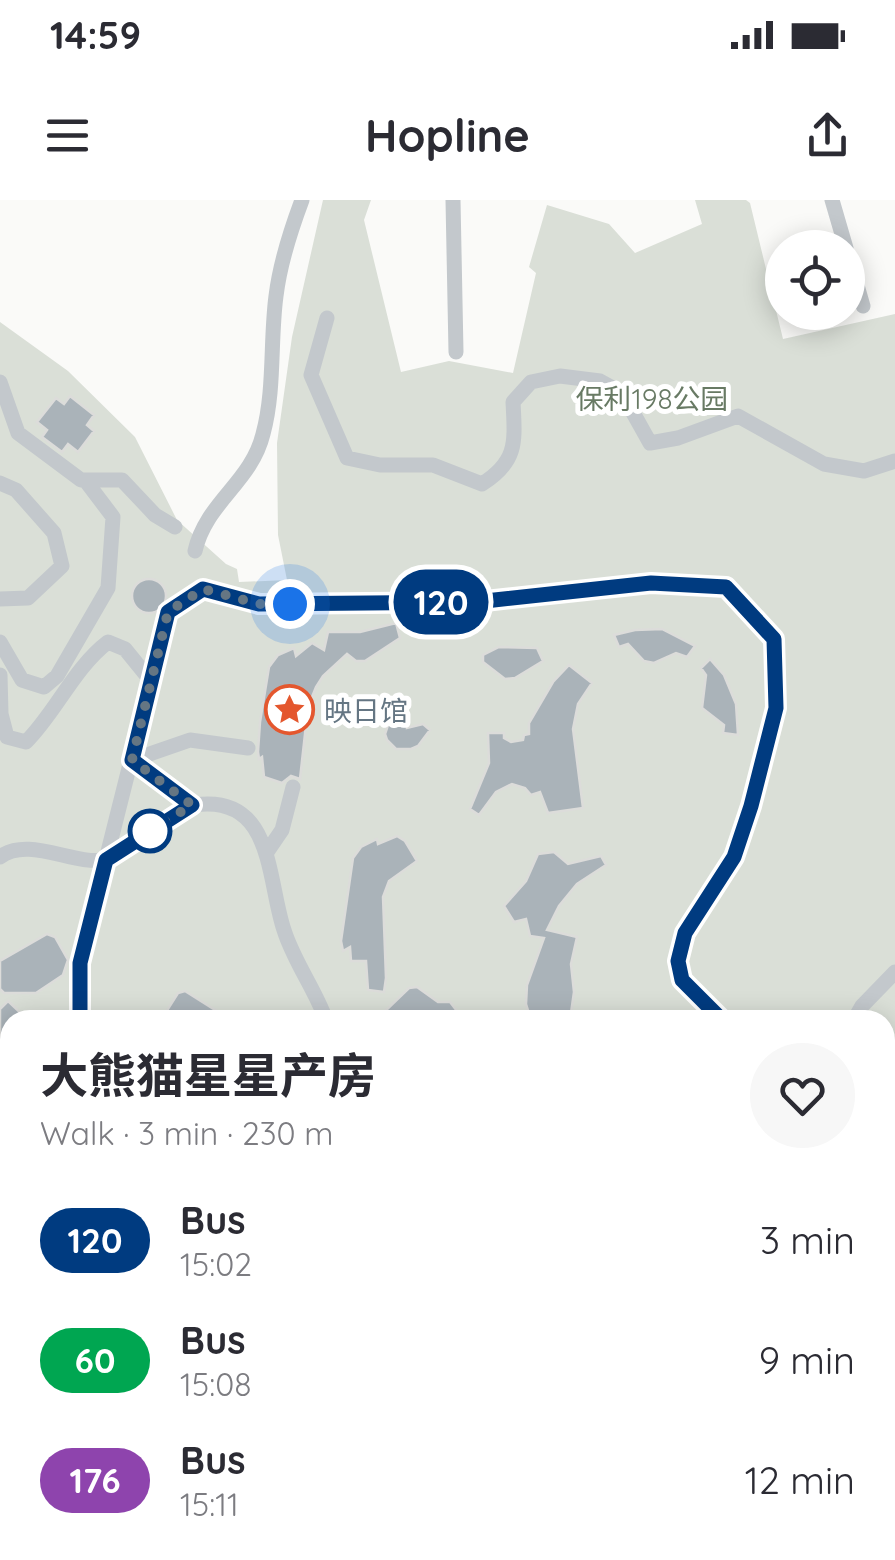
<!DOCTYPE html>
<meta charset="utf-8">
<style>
:root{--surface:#fff;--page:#f7f7f7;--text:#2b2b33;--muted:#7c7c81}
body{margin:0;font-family:Quicksand,"Noto Sans SC",sans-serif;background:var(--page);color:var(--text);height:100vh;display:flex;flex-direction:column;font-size:38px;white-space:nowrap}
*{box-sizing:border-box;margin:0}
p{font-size:32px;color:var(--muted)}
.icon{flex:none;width:55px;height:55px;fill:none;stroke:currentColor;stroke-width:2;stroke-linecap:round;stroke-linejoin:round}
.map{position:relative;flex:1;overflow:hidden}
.panel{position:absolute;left:0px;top:810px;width:895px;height:550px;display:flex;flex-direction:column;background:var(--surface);border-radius:30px 30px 0 0;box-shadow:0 5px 25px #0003}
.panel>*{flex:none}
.badge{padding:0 20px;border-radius:32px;font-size:35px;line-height:65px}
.tools{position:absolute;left:765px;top:30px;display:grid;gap:20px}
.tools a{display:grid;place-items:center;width:100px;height:100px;border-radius:50%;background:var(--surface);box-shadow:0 5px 25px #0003;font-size:50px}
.you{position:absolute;width:50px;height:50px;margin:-25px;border:8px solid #fff;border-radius:50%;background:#1a73e8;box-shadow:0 0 0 15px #1a73e833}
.map>.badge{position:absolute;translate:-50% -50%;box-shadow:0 0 0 5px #fff}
.round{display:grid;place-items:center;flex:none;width:105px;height:105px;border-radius:52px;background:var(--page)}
.headline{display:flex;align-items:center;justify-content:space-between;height:170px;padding:0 40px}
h1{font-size:48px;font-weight:700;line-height:75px}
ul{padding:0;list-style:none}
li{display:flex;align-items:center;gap:30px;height:120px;padding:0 40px}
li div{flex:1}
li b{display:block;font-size:38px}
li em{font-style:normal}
li .badge{min-width:110px;font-weight:700;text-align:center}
.status{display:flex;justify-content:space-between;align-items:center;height:70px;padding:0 50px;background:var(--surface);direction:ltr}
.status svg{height:28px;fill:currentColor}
header{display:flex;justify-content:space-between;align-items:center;height:130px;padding:0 40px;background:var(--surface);font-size:45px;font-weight:700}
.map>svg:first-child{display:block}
.green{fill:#dadfd7;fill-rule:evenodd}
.building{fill:#aab3b9;stroke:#dcdcda;stroke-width:2.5}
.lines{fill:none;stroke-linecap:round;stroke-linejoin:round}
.minor{stroke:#c3c8cc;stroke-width:15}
.line-casing{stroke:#fff;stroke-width:22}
.line{stroke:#003b80;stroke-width:15}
.walk{stroke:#657683;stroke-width:10;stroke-dasharray:0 18}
.stop-dot{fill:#fff;stroke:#003b80;stroke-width:5}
.labels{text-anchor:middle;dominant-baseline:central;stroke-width:10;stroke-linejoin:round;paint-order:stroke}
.park-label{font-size:28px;fill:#687a64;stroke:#fff}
.poi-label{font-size:28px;fill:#657683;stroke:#fff;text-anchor:start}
</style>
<div class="status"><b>14:59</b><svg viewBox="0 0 49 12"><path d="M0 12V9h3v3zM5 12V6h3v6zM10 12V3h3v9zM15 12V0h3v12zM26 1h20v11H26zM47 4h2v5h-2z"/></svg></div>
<header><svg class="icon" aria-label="menu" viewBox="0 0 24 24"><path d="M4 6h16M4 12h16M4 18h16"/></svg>Hopline<svg class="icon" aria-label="share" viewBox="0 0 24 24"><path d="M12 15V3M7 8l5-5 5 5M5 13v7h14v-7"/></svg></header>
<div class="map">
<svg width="895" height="1360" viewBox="0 0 895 1360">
<rect width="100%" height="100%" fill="#fafaf8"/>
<!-- green -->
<path class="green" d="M 323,0 L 371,0 L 364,20 L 401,172 L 449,161 L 513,173 L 536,73 L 529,67 L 547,5 L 609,24 L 635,53 L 702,24 L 695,0 L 746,0 L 750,3 L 783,139 L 895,114 L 895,1360 L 0,1360 L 0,122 L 68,171 L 135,237 L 177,320 L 226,364 L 237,369 L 239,382 L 287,380 L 278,335 L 277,243 L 292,137 ZM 10,820 L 885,820 L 885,1350 L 10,1350 Z"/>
<!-- building -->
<path class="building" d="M 70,196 L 94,215 L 87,225 L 94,231 L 78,252 L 68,244 L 62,252 L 42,237 L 47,230 L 37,222 L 56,198 L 64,204 Z
M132 396a17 17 0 1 1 34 0a17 17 0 1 1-34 0Z
M 396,423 L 400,438 L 365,461 L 356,461 L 347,454 L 323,476 L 316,487 L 308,507 L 300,579 L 291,576 L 282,583 L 264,577 L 262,557 L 259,559 L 258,552 L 260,522 L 269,467 L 278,455 L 294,448 L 296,456 L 312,443 L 324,450 L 328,432 L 360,432 Z
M 662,429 L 695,446 L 687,457 L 676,453 L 654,463 L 644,461 L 628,444 L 619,447 L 614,435 L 635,430 Z
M 499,447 L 537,448 L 543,461 L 515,478 L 505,479 L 483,462 L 483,455 Z
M 710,459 L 724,475 L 736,504 L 738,535 L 723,533 L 724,525 L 702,508 L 706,475 L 701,468 Z
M 569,465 L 592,483 L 578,504 L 573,529 L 583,608 L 548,613 L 540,592 L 531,595 L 525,588 L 512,584 L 496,592 L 479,615 L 470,609 L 489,563 L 488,533 L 504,533 L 504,538 L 511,542 L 523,540 L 524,535 L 529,534 L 529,523 L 553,482 Z
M 395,504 L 407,510 L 407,528 L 423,524 L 430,530 L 418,546 L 411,549 L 396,549 L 387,540 L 385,534 Z
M 397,636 L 405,641 L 417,661 L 389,681 L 383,697 L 386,778 L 384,792 L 368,790 L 366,761 L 351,761 L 350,747 L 343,751 L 341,741 L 353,658 L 361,647 L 377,639 L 378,644 Z
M 554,652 L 568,664 L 601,656 L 606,665 L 577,684 L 559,706 L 547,730 L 577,737 L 571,764 L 574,792 L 570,820 L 531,820 L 526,804 L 527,785 L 544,738 L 530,736 L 526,719 L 514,722 L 504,706 L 526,681 L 538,654 Z
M 47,734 L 55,737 L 68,760 L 63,775 L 36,793 L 4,793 L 0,789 L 0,761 Z
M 417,787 L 438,802 L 450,802 L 457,811 L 440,820 L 396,819 L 382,814 L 409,788 Z
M 185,791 L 231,820 L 161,820 L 178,793 Z
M 8,801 L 28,820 L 10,820 L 10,934 L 0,934 L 0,809 Z"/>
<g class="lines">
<!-- minor -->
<path class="minor" d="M 453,0 L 456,152
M 832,0 L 846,48
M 848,54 L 863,106
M 327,118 L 311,175 L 347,258 L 380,265 L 433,265 L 482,284 C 518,261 515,242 513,202 L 531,182 L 560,176 L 600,181 L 622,193 L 650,243 L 678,238 L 738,216 L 824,264 L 864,271 L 895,261
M 0,182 L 18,233 L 81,280 L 122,280 L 155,315 L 175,327
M 0,283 L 16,290 L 54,333 L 62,366 L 28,398 L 0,399
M 195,351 C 206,302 251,283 263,234 C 275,190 270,141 276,96 C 280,63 290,32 302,0
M 0,442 L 22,480 L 44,487 L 57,476 L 108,388 L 113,317 L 85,280
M 0,475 L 1,514 L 7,537 L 26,542 C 56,512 74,468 108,442 L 125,449 L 151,481
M 132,560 L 190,540 L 248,548
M 132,560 L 193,605
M 267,652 L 282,630 L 293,587
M 0,657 C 28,636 73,665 104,660 C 126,657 170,608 195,605 C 274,594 267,680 284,730 C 294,762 315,789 326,820
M 80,820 L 80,763 L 168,413 L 203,389 L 259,404 L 476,402 L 651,383 L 726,387 L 774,439 L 776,508 L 751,606 L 734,657 L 685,733 L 679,761 L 682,780 L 722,820
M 854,820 L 862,806 L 895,772
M 885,1064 L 895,1071
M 100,1350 L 105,1360
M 159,1350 L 164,1360
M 444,1350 L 448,1360
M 691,1350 L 692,1360"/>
</g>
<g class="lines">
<defs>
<path id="line" d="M 80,820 L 80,763 L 106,660 L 192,605 L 132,560 L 168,412 L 203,389 L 259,404 L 476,402 L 651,383 L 726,387 L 774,439 L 776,508 L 751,606 L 734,657 L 685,733 L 678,761 L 682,780 L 722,820"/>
</defs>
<!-- line casing -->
<use href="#line" class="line-casing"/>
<!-- line -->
<use href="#line" class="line"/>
<!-- walk -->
<path class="walk" d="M 150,631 L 192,605 L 132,560 L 168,412 L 203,389 L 259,404 L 290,404"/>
</g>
<!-- icons -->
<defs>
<symbol id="sight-ring" viewBox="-11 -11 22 22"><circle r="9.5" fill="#fff" stroke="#e4572e" stroke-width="1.5"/><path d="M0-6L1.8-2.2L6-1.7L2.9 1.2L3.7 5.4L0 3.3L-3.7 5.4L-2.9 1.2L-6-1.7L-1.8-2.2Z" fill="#e4572e"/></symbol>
</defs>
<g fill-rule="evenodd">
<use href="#sight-ring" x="262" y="482" width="55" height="55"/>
</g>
<!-- markers -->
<circle class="stop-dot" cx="150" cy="631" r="20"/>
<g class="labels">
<!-- park labels -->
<g class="park-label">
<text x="652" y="198">保利198公园</text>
</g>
<!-- poi labels -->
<g class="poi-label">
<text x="324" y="510">映日馆</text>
</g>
</g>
</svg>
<div class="tools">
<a><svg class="icon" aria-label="locate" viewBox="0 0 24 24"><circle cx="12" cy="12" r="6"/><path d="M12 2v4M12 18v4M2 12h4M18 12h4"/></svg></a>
</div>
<div class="you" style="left:290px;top:404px"></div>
<b class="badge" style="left:441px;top:402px;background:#003b80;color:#fff">120</b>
<section class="panel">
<div class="headline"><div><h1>大熊猫星星产房</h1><p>Walk · 3 min · 230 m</p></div><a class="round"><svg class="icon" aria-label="heart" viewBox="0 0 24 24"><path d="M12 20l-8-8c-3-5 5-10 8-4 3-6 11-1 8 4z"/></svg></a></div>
<ul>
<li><span class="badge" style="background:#003b80;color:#fff">120</span><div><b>Bus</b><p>15:02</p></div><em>3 min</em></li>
<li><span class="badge" style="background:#00a651;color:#fff">60</span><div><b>Bus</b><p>15:08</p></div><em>9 min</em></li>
<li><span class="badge" style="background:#8e44ad;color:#fff">176</span><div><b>Bus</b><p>15:11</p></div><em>12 min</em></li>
</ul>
</section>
</div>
